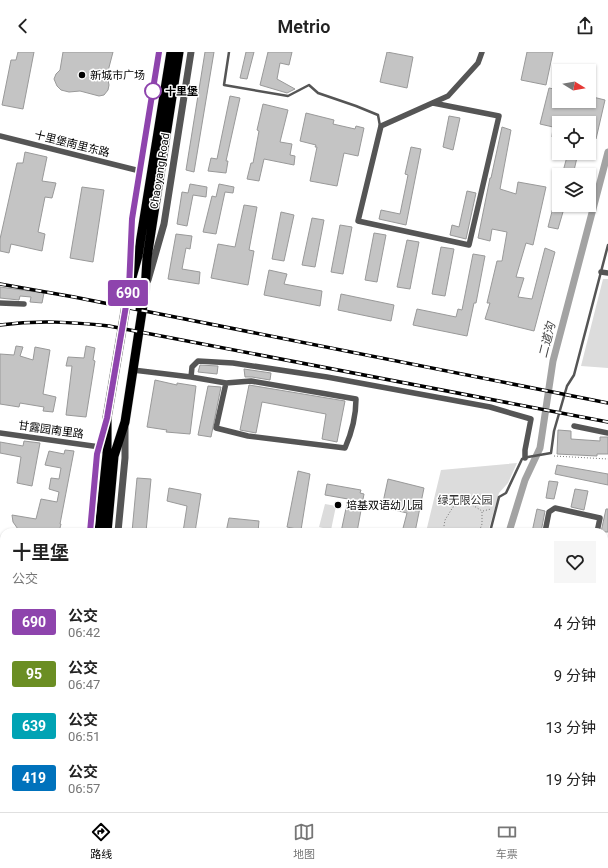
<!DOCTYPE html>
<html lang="zh">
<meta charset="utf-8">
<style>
:root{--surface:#fff;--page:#f6f6f6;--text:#222;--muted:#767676;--line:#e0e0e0;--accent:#000}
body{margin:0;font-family:Roboto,"Noto Sans SC",sans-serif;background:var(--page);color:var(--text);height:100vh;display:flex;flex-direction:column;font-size:15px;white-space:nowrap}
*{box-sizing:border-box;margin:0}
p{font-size:13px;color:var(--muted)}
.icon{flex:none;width:22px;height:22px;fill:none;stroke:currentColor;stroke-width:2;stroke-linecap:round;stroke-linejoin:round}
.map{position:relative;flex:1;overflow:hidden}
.sheet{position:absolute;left:0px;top:476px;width:608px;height:284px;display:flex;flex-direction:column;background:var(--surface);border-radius:12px 12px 0 0;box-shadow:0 1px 3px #0004}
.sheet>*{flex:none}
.badge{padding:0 8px;border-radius:3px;font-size:14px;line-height:26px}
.needle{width:26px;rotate:101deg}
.fabs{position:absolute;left:552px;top:12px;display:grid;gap:8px}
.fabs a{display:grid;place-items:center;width:44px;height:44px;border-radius:0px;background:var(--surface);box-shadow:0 1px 3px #0004;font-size:20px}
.map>.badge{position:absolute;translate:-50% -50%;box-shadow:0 0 0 2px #fff}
.round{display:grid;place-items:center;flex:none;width:42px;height:42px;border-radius:0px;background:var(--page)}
.summary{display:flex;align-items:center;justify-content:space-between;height:68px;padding:0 12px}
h1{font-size:19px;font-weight:600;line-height:30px}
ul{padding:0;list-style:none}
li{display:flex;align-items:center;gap:12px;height:52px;padding:0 12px}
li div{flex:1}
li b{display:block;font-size:15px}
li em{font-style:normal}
li .badge{min-width:44px;font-weight:700;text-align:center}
header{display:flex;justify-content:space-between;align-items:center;height:52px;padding:0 12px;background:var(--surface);font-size:18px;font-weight:600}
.tabs{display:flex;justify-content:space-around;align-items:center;height:56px;border-top:1px solid var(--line);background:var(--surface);font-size:11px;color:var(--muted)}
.tabs a{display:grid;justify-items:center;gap:2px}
.tabs .current{color:var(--accent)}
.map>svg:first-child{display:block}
.green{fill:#dcdcdc}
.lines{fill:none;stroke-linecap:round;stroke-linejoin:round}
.canal{stroke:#a3a3a3;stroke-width:7}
.building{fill:#c4c4c4;stroke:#999}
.trunk-casing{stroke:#dbdbdb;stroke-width:10}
.path{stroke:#777;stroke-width:1;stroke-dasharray:1 2;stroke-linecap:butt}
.service{stroke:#555;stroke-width:2.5}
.minor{stroke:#555;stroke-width:5.5}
.tertiary{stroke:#555;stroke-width:7}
.trunk{stroke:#000;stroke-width:9}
.rail-casing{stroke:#000;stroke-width:3.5}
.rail{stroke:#fff;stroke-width:2;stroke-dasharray:6;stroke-linecap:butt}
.line-casing{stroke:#fff;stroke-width:9}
.line{stroke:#8e44ad;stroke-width:6}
.poi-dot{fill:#000;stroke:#fff;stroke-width:1.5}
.stop-dot{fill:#fff;stroke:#8e44ad;stroke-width:2}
.labels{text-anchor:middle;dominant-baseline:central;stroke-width:3;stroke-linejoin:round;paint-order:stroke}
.poi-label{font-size:11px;fill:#000;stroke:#fff;text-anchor:start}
.stop-label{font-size:11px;font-weight:bold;fill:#000;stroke:#fff;text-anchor:start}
.street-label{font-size:11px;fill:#000;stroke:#fff}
.park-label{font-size:11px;fill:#333;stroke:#fff}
.water-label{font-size:12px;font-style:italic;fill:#444;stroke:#fff}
</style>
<header><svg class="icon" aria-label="back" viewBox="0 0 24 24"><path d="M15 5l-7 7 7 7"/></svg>Metrio<svg class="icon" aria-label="share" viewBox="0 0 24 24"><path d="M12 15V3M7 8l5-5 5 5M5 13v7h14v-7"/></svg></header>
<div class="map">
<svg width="608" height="760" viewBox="0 0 608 760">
<rect width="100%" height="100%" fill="#fff"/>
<!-- green -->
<path class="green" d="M 603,227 L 608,227 L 608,316 L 581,314 Z
M 517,411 L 508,431 L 499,441 L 488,480 L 426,480 L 441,418 Z
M 325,452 L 336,454 L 331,478 L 319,475 Z"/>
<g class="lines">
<!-- canal -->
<path class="canal" d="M 509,480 L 525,428 L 540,396 L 553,309 L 608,100
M 424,760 L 425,756"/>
</g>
<!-- building -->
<path class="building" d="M 18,0 L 34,0 L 23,57 L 2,53 L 11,8 L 16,8 Z
M 63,0 L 113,0 L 107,23 L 109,33 L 108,38 L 104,43 L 99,44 L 80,39 L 69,40 L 61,38 L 57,34 L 54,27 L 56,22 L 60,18 Z
M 205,0 L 214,0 L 194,120 L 186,118 Z
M 246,0 L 254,0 L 247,27 L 240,26 Z
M 268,0 L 292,0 L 289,13 L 280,11 L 277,27 L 295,37 L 287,41 L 260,33 Z
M 387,0 L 413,5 L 407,36 L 380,30 Z
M 527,0 L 553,0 L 546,33 L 521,28 Z
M 549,36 L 559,38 L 559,49 L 589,49 L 589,44 L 605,48 L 596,87 L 589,85 L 588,65 L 586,71 L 559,71 L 559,87 L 552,85 L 553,75 L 540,72 Z
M 230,44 L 240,46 L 226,109 L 228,109 L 226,121 L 208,119 L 211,106 L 217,107 Z
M 263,52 L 288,58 L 280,90 L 292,92 L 290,103 L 295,104 L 294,113 L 264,107 L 259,129 L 247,127 L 251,111 L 253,111 L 259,79 L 257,78 Z
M 306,61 L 334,68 L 333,72 L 355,77 L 356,74 L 364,76 L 358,104 L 344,101 L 337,134 L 310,129 L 317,95 L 315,95 L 316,93 L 300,89 Z
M 449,64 L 460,66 L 453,98 L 443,95 Z
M 502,75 L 511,78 L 500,137 L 516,142 L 518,130 L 546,135 L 533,193 L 526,191 L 516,225 L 524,226 L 518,245 L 532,247 L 545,196 L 555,200 L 534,279 L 485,267 L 490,251 L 487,251 L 497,209 L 502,209 L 507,180 L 492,177 L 490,189 L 478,186 L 490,126 L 491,126 Z
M 411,95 L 421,97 L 406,173 L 379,167 L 381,158 L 400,162 L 408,123 L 405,122 Z
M 25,100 L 47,105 L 42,129 L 56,131 L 52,146 L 45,145 L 38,180 L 45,182 L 42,199 L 11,192 L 9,201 L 0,199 L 0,187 L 17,111 L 23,111 Z
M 568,101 L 578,101 L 573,123 L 562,123 Z
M 190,132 L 207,135 L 206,145 L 193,143 L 187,174 L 177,172 L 182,140 L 188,141 Z
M 219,132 L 234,135 L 233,141 L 225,140 L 216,182 L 203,180 L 212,144 L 216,145 Z
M 82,135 L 104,138 L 93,210 L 70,206 Z
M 467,139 L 476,141 L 466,187 L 450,183 L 452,173 L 459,175 Z
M 557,140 L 559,140 L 559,153 L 565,153 L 558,177 L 548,175 Z
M 244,153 L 257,155 L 249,198 L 254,199 L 248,233 L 211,226 L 218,192 L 235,195 Z
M 281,160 L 294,163 L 284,209 L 272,207 Z
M 312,166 L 324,168 L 315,215 L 302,213 Z
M 340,173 L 352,175 L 343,222 L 331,220 Z
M 374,181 L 386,183 L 377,230 L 365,228 Z
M 176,182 L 192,184 L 190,197 L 186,196 L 182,217 L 200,220 L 199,232 L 168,227 Z
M 407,188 L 419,190 L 410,237 L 397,235 Z
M 441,195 L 454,197 L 445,244 L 432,242 Z
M 473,202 L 485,204 L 476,251 L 474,251 L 467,284 L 413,273 L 417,257 L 456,265 L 458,257 L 462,258 Z
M 269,218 L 287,222 L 284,232 L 322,239 L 320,254 L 264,243 Z
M 0,235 L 44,241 L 42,251 L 30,250 L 31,245 L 20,244 L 19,248 L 0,246 Z
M 341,242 L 394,253 L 391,269 L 338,258 Z
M 16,294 L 23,295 L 20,304 L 33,308 L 35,295 L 50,298 L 43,342 L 56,345 L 53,360 L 43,359 L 44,355 L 20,351 L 19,355 L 0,352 L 0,302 L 14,303 Z
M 86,294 L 95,296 L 93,308 L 95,309 L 86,365 L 66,363 L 72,314 L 66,314 L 68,305 L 84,306 Z
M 200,313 L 218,314 L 217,322 L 198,320 Z
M 244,317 L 271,321 L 270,328 L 252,325 L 245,325 Z
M 155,328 L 177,333 L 177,331 L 196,334 L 190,382 L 166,380 L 167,378 L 147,375 Z
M 249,333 L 345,349 L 337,390 L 322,387 L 326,362 L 262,350 L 256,381 L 240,378 Z
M 208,334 L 221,335 L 211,385 L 198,383 Z
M 558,378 L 571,379 L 571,387 L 600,389 L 600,385 L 608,385 L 608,402 L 597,402 L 597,404 L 557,402 Z
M 24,389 L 40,391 L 32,434 L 17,431 L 21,405 L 0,401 L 0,390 L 23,394 Z
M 65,398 L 74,399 L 60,472 L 61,472 L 59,480 L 20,480 L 13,470 L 12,463 L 36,467 L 41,447 L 57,450 L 59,440 L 49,437 L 51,426 L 59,427 L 61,416 L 45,413 L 49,399 L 64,402 Z
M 557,413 L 608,422 L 608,433 L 555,422 Z
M 298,419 L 310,422 L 301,478 L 287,475 Z
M 137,426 L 151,427 L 146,480 L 132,480 Z
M 388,427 L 424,436 L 415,480 L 402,480 L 407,461 L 382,455 Z
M 549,429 L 558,430 L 554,447 L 546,446 Z
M 327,432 L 361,438 L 360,441 L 364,442 L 357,480 L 341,480 L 348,447 L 325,443 Z
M 169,436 L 201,442 L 195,480 L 183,480 L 187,454 L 167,449 Z
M 575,437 L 588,439 L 584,458 L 571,455 Z
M 537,457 L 545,459 L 541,480 L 532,480 Z
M 606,457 L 608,457 L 608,480 L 601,480 Z
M 229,466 L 259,469 L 258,480 L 226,480 Z"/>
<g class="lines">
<defs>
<path id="trunk" d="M 99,480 L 107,402 L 107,366 L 129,236 L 138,204 L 171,0
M 107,480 L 114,404 L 125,370 L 145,240 L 147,206 L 179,0
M 73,760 L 73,756
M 80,760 L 81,756"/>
</defs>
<!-- trunk casing -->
<use href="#trunk" class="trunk-casing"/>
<!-- path -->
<path class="path" d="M 554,404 L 608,407
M 483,459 L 491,457
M 443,480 L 445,468 L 453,455 L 467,451 L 474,454 L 482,459 L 482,472 L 479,480"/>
<!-- service -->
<path class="service" d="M 229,0 L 224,33 L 288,44 L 309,33 L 318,41 L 356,54 L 378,63 L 380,74
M 490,480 L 499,445 L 506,441 L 522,407 L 528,405 L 551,401 L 554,379 L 567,334 L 574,323 L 608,193"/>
<!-- minor -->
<path class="minor" d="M 433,51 L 499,64 L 469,193 L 358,169 L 381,74 L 448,44 L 478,11 L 482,0
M 0,84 L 140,119
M 601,220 L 608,221
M 0,251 L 24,252
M 133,318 L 191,325 L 192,315 L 198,309 L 233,311 L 327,325 L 490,355 L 531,367 L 525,398 L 525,406
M 191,325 L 226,331 L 216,376 L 248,384 L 345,396 C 352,380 356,364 356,347 L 251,329 L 226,331
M 574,374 L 608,381
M 0,381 L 100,395
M 545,480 L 549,460 L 555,456 L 600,466 L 597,480
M 604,570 L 608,560
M 507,760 L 508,756
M 561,760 L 561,756
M 566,760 L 568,756"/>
<!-- tertiary -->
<path class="tertiary" d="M 130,224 L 132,167 L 159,0
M 148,228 L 164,172 L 191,0
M 90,480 L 97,402 L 105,376
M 118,480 L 125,406 L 125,376
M 63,760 L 64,756
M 93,760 L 93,756"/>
<!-- trunk -->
<use href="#trunk" class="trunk"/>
<defs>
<path id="rail" d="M 0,232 L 74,245 L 608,351
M 0,273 C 38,268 72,270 109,274 L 608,370"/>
</defs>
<!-- rail casing -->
<use href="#rail" class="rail-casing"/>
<!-- rail -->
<use href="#rail" class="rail"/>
</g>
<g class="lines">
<defs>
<path id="line" d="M 90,480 L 97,402 L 107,366 L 129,236 L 132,167 L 159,0"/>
</defs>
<!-- line casing -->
<use href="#line" class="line-casing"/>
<!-- line -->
<use href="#line" class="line"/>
</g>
<!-- markers -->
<g class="poi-dot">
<circle cx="82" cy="23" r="4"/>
<circle cx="338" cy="453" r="4"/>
</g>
<circle class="stop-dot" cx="153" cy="39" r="8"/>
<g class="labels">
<!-- poi labels -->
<g class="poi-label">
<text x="90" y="23">新城市广场</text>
<text x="346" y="453">培基双语幼儿园</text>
</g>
<!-- stop labels -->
<g class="stop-label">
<text x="165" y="39">十里堡</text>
</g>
<!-- street labels -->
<g class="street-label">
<text transform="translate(72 92) rotate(14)">十里堡南里东路</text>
<text transform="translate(160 119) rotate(-81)">Chaoyang Road</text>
<text transform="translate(51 378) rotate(8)">甘露园南里路</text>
</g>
<!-- park labels -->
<g class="park-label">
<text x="465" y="448">绿无限公园</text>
</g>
<!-- water labels -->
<g class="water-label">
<text transform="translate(547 288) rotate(-76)">二道沟</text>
</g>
</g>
</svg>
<div class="fabs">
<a><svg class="needle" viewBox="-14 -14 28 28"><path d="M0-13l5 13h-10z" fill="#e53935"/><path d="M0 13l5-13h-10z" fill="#767676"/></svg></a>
<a><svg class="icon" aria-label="locate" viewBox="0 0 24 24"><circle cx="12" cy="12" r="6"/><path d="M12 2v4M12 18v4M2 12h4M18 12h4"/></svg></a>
<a><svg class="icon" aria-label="layers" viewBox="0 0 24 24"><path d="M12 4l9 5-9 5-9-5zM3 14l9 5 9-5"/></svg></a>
</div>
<b class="badge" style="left:128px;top:241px;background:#8e44ad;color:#fff">690</b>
<section class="sheet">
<div class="summary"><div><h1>十里堡</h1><p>公交</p></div><a class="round"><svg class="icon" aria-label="heart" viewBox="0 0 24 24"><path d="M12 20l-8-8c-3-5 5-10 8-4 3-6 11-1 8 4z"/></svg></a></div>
<ul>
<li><span class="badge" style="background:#8e44ad;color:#fff">690</span><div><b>公交</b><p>06:42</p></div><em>4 分钟</em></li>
<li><span class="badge" style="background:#6b8e23;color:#fff">95</span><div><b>公交</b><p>06:47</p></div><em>9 分钟</em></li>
<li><span class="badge" style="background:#00a3b4;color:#fff">639</span><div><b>公交</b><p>06:51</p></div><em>13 分钟</em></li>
<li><span class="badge" style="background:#0072bc;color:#fff">419</span><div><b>公交</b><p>06:57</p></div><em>19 分钟</em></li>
</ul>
</section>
</div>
<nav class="tabs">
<a class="current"><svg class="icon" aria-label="directions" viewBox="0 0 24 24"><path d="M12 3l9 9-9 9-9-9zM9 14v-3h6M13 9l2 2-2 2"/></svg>路线</a>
<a><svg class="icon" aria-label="map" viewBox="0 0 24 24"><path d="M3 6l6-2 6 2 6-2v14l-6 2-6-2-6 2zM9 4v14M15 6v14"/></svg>地图</a>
<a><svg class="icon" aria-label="tickets" viewBox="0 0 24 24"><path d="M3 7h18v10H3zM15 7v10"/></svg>车票</a>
</nav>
